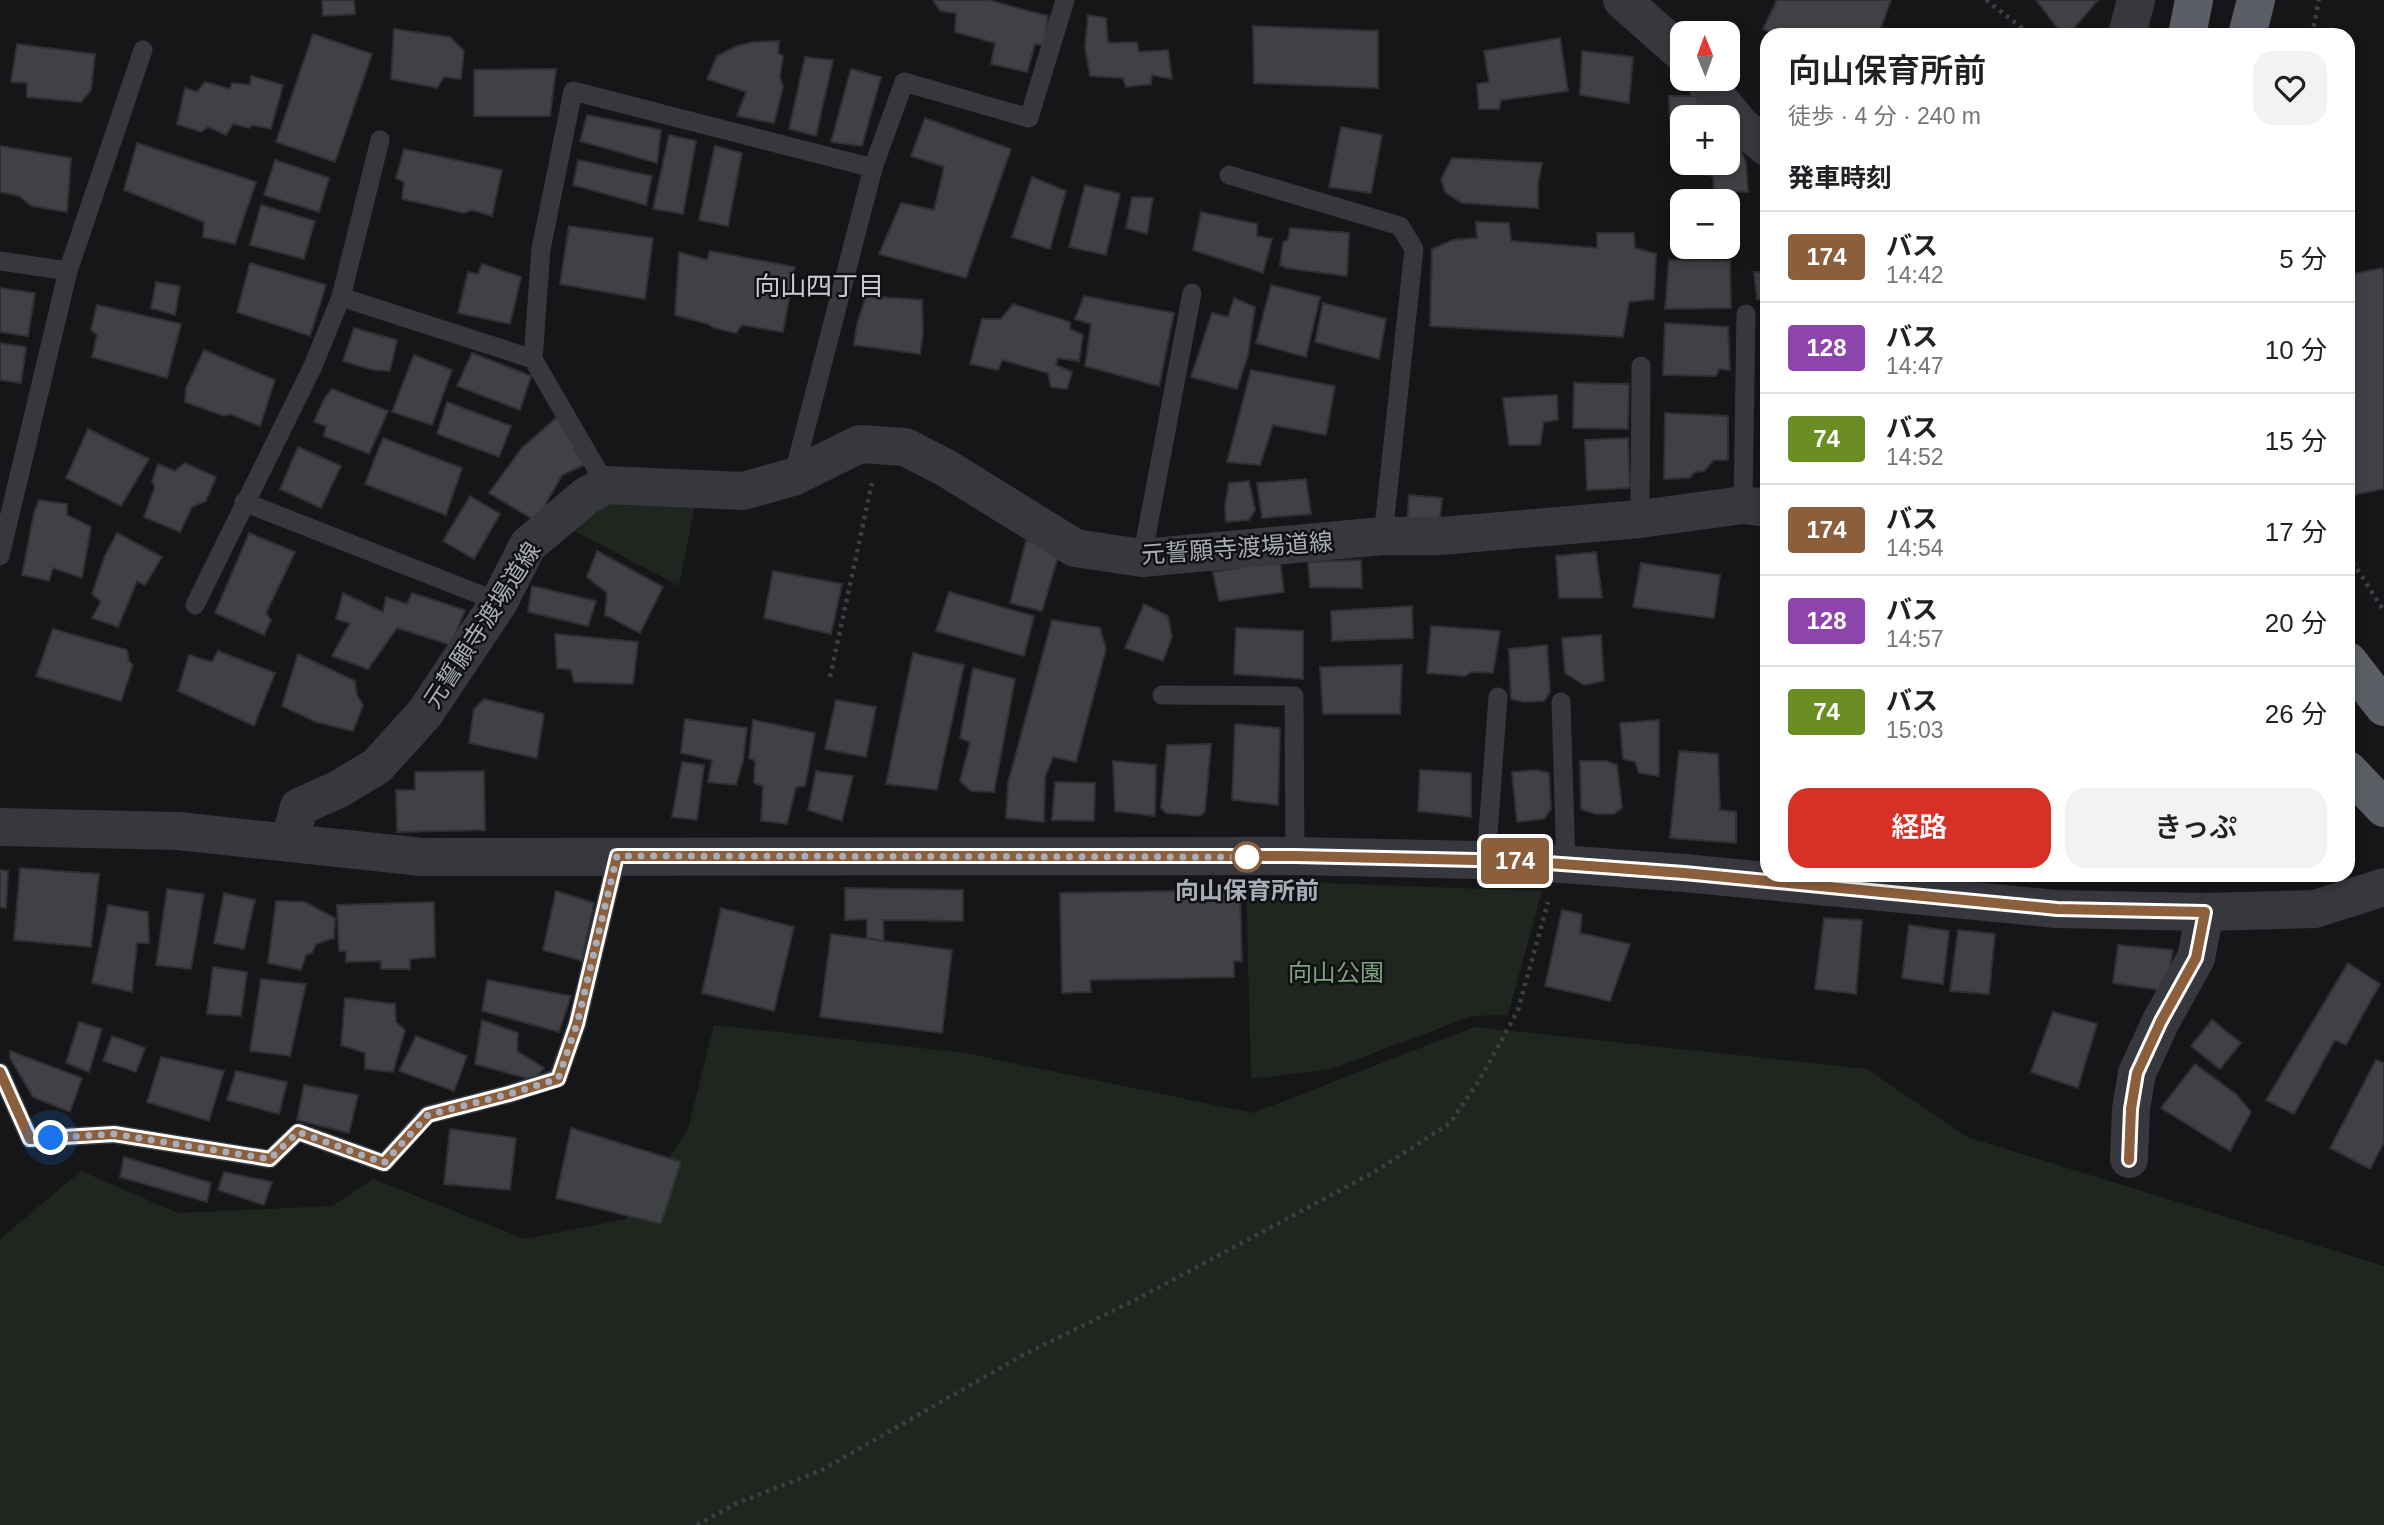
<!DOCTYPE html>
<html lang="ja">
<meta charset="utf-8">
<style>
:root{--surface:#fff;--page:#f2f2f2;--text:#202124;--muted:#757577;--line:#e0e0e0;--accent:#d93025}
body{margin:0;font-family:Helvetica,"Noto Sans JP",sans-serif;background:var(--page);color:var(--text);height:100vh;display:flex;flex-direction:column;font-size:26px;white-space:nowrap}
*{box-sizing:border-box;margin:0}
p{font-size:23px;color:var(--muted)}
.icon{flex:none;width:38px;height:38px;fill:none;stroke:currentColor;stroke-width:2;stroke-linecap:round;stroke-linejoin:round}
.map{position:relative;flex:1;overflow:hidden}
.sheet{position:absolute;left:1760px;top:28px;width:595px;height:854px;display:flex;flex-direction:column;background:var(--surface);border-radius:21px;box-shadow:0 4px 10px #0003}
.sheet>*{flex:none}
.badge{padding:0 14px;border-radius:5px;font-size:24px;line-height:46px}
.needle{width:46px;rotate:359deg}
.tools{position:absolute;left:1670px;top:21px;display:grid;gap:14px}
.tools a{display:grid;place-items:center;width:70px;height:70px;border-radius:14px;background:var(--surface);box-shadow:0 4px 10px #0003;font-size:35px}
.you{position:absolute;width:35px;height:35px;margin:-18px;border:5px solid #fff;border-radius:50%;background:#1a73e8;box-shadow:0 0 0 10px #1a73e833}
.map>.badge{position:absolute;translate:-50% -50%;box-shadow:0 0 0 4px #fff}
h2{padding:0 28px;font-size:26px;line-height:63px}
.round{display:grid;place-items:center;flex:none;width:74px;height:74px;border-radius:21px;background:var(--page)}
.summary{display:flex;align-items:center;justify-content:space-between;height:119px;padding:0 28px}
h1{font-size:33px;font-weight:600;line-height:52px}
.action{display:flex;gap:14px;margin-top:auto;padding:14px 28px}
.action a{flex:1;height:80px;border-radius:21px;background:var(--accent);color:#fff;font-size:28px;font-weight:600;line-height:80px;text-align:center}
.action a+a{background:var(--page);color:var(--text)}
ul{padding:0;list-style:none}
li{display:flex;align-items:center;gap:21px;height:91px;padding:0 28px;border-top:2px solid var(--line)}
li div{flex:1}
li b{display:block;font-size:26px}
li em{font-style:normal}
li .badge{min-width:77px;font-weight:700;text-align:center}
.map>svg:first-child{display:block}
.green{fill:#1e261f}
.building{fill:#404145;stroke:#303034;stroke-width:2}
.lines{fill:none;stroke-linecap:round;stroke-linejoin:round}
.path{stroke:#3d3f44;stroke-width:4.5;stroke-dasharray:3.5 5;stroke-linecap:butt}
.service{stroke:#37383d;stroke-width:19}
.minor{stroke:#37383d;stroke-width:38}
.tertiary{stroke:#37383d;stroke-width:38}
.trunk{stroke:#5b5e65;stroke-width:38}
.line-casing{stroke:#fff;stroke-width:16}
.line{stroke:#8b5e3c;stroke-width:10}
.walk{stroke:#a8adb8;stroke-width:7;stroke-dasharray:0 12.6}
.stop-dot{fill:#fff;stroke:#8b5e3c;stroke-width:3.5}
.labels{text-anchor:middle;dominant-baseline:central;stroke-width:5;stroke-linejoin:round;paint-order:stroke}
.street-label{font-size:24px;fill:#a8adb8;stroke:#111113}
.stop-label{font-size:24px;font-weight:bold;fill:#a8adb8;stroke:#111113}
.park-label{font-size:24px;fill:#7fa381;stroke:#111113}
.neighbourhood-label{font-size:26px;fill:#c9ccd4;stroke:#111113}
</style>
<div class="map">
<svg width="2384" height="1525" viewBox="0 0 2384 1525">
<rect width="100%" height="100%" fill="#161618"/>
<!-- green -->
<path class="green" d="M 620,501 L 695,506 L 679,586 L 567,527 L 588,510 Z
M 1246,880 L 1542,891 L 1508,1015 L 1472,1016 L 1331,1069 L 1251,1079 Z
M 714,1025 L 965,1053 L 1253,1113 L 1474,1027 L 1867,1069 L 1967,1137 L 2384,1266 L 2384,1525 L 0,1525 L 0,1239 L 81,1171 L 178,1213 L 332,1206 L 373,1179 L 525,1239 L 626,1219 L 688,1130 Z"/>
<!-- building -->
<path class="building" d="M 322,0 L 354,0 L 355,14 L 323,16 Z
M 933,0 L 988,0 L 1048,16 L 1044,45 L 1035,44 L 1027,72 L 991,64 L 995,43 L 955,32 L 956,13 L 940,11 Z
M 1777,0 L 1891,0 L 1878,35 L 1778,35 L 1763,29 Z
M 2036,0 L 2098,0 L 2068,35 L 2063,35 Z
M 1088,15 L 1106,18 L 1108,43 L 1137,42 L 1139,52 L 1168,50 L 1172,79 L 1152,75 L 1151,84 L 1126,87 L 1123,78 L 1090,76 L 1085,47 Z
M 1253,26 L 1378,31 L 1378,88 L 1254,83 Z
M 394,29 L 450,37 L 464,51 L 461,79 L 444,77 L 437,88 L 391,79 Z
M 313,34 L 372,54 L 335,162 L 276,142 Z
M 1560,38 L 1568,91 L 1501,100 L 1499,109 L 1479,109 L 1477,84 L 1489,82 L 1484,51 Z
M 779,41 L 778,53 L 783,56 L 780,76 L 783,87 L 774,123 L 737,116 L 746,92 L 707,79 L 717,56 L 737,46 L 753,42 Z
M 17,44 L 95,54 L 91,90 L 81,102 L 27,97 L 27,83 L 11,82 Z
M 1582,51 L 1633,57 L 1629,103 L 1580,95 Z
M 805,57 L 833,60 L 816,136 L 789,129 Z
M 556,69 L 550,116 L 474,116 L 474,70 Z
M 851,69 L 881,77 L 862,146 L 831,142 Z
M 251,76 L 283,85 L 271,129 L 253,125 L 249,128 L 233,124 L 226,135 L 208,127 L 201,132 L 177,124 L 185,88 L 197,92 L 205,82 L 230,89 L 232,83 L 250,85 Z
M 1669,96 L 1708,96 L 1717,117 L 1682,117 L 1682,143 L 1671,142 Z
M 587,115 L 661,130 L 657,163 L 580,141 Z
M 925,118 L 1011,149 L 966,278 L 879,254 L 901,203 L 934,210 L 944,167 L 911,156 Z
M 1341,127 L 1382,135 L 1371,193 L 1329,187 Z
M 1727,133 L 1734,135 L 1746,162 L 1748,192 L 1714,190 L 1713,176 L 1687,172 L 1686,163 L 1727,163 Z
M 669,135 L 696,141 L 683,214 L 653,209 Z
M 137,143 L 256,182 L 235,244 L 203,237 L 204,222 L 124,190 Z
M 0,146 L 71,158 L 67,212 L 32,206 L 19,196 L 0,192 Z
M 715,146 L 742,153 L 728,226 L 699,220 Z
M 404,149 L 502,170 L 492,216 L 472,210 L 464,213 L 402,199 L 404,182 L 396,178 Z
M 1452,158 L 1542,163 L 1538,184 L 1538,208 L 1462,203 L 1445,192 L 1441,179 Z
M 275,160 L 329,178 L 319,212 L 264,195 Z
M 578,160 L 652,176 L 646,205 L 573,185 Z
M 1032,177 L 1066,191 L 1050,249 L 1012,237 Z
M 1085,185 L 1120,194 L 1106,255 L 1069,247 Z
M 1132,197 L 1153,198 L 1147,234 L 1126,228 Z
M 261,205 L 315,221 L 304,259 L 250,245 Z
M 1201,212 L 1257,224 L 1257,236 L 1272,239 L 1263,273 L 1193,250 Z
M 1476,222 L 1509,223 L 1511,241 L 1597,248 L 1597,233 L 1634,233 L 1635,248 L 1656,254 L 1654,299 L 1629,302 L 1623,337 L 1430,326 L 1432,249 L 1453,240 L 1477,238 Z
M 569,226 L 653,238 L 645,299 L 560,284 Z
M 1290,228 L 1349,233 L 1347,276 L 1286,268 L 1280,265 L 1283,242 L 1288,240 Z
M 710,251 L 795,267 L 783,332 L 742,325 L 736,333 L 714,328 L 708,324 L 675,315 L 679,252 L 707,260 Z
M 1669,260 L 1730,261 L 1731,308 L 1665,309 Z
M 250,263 L 326,285 L 310,336 L 237,312 Z
M 482,264 L 521,277 L 510,324 L 458,313 L 468,272 L 478,274 Z
M 2382,268 L 2384,273 L 2384,486 L 2383,489 L 2348,496 L 2348,275 Z
M 1754,272 L 1768,272 L 1768,300 L 1757,299 Z
M 156,282 L 180,286 L 175,315 L 151,308 Z
M 1271,285 L 1320,297 L 1306,357 L 1256,343 Z
M 0,288 L 35,293 L 28,336 L 0,332 Z
M 866,296 L 922,300 L 923,333 L 920,354 L 854,345 L 857,324 Z
M 1084,296 L 1174,313 L 1159,386 L 1085,366 L 1091,324 L 1075,319 Z
M 1234,298 L 1255,307 L 1248,355 L 1237,389 L 1191,377 L 1212,313 L 1228,317 Z
M 1323,303 L 1386,319 L 1379,359 L 1315,342 Z
M 1013,304 L 1070,322 L 1070,329 L 1083,335 L 1079,361 L 1058,358 L 1056,365 L 1072,372 L 1067,389 L 1051,387 L 1048,373 L 1002,360 L 998,370 L 970,364 L 982,319 L 1001,319 Z
M 97,305 L 181,324 L 167,378 L 92,357 L 97,335 L 91,330 Z
M 1665,323 L 1728,327 L 1730,370 L 1719,369 L 1716,376 L 1663,375 Z
M 354,328 L 397,340 L 390,371 L 373,370 L 343,361 Z
M 0,343 L 26,347 L 21,383 L 0,380 Z
M 204,350 L 275,380 L 260,426 L 230,414 L 224,416 L 185,402 L 186,388 Z
M 472,353 L 531,376 L 520,410 L 457,386 Z
M 414,355 L 452,370 L 432,425 L 392,412 Z
M 1251,370 L 1335,386 L 1326,435 L 1273,425 L 1260,465 L 1227,462 Z
M 1574,383 L 1629,384 L 1628,429 L 1573,428 Z
M 332,389 L 388,411 L 369,454 L 324,436 L 326,426 L 314,422 L 324,399 Z
M 1557,395 L 1558,420 L 1544,422 L 1540,445 L 1509,445 L 1503,398 Z
M 447,402 L 511,426 L 499,457 L 437,434 Z
M 1665,413 L 1728,416 L 1728,460 L 1714,460 L 1704,471 L 1695,472 L 1689,478 L 1664,479 Z
M 558,416 L 584,465 L 562,475 L 536,521 L 489,493 L 522,448 Z
M 88,429 L 149,459 L 121,506 L 66,478 Z
M 383,438 L 462,468 L 446,515 L 365,484 Z
M 1628,438 L 1630,488 L 1587,490 L 1585,440 Z
M 298,447 L 341,466 L 321,508 L 280,489 Z
M 185,463 L 216,477 L 206,501 L 192,507 L 180,532 L 144,517 L 155,487 L 152,481 L 158,464 L 175,471 Z
M 1306,479 L 1311,514 L 1262,518 L 1257,483 Z
M 1249,481 L 1255,510 L 1249,520 L 1226,522 L 1225,505 L 1229,483 Z
M 1409,495 L 1442,498 L 1439,527 L 1407,525 Z
M 470,496 L 500,514 L 474,559 L 443,541 Z
M 39,500 L 67,504 L 67,515 L 91,527 L 82,578 L 53,568 L 49,581 L 22,575 L 34,513 Z
M 117,533 L 162,557 L 145,585 L 137,581 L 118,627 L 92,618 L 101,602 L 92,594 L 105,556 Z
M 249,533 L 295,552 L 266,613 L 271,620 L 264,635 L 215,613 Z
M 1027,537 L 1060,550 L 1042,611 L 1010,603 Z
M 597,551 L 663,587 L 640,633 L 605,615 L 607,593 L 587,577 Z
M 1596,552 L 1602,598 L 1559,598 L 1556,556 Z
M 1361,560 L 1362,588 L 1310,587 L 1308,562 Z
M 1280,561 L 1284,592 L 1219,601 L 1213,572 Z
M 1641,563 L 1720,575 L 1714,618 L 1633,607 Z
M 773,571 L 842,584 L 831,634 L 764,618 Z
M 532,586 L 596,601 L 588,626 L 528,612 Z
M 949,592 L 1034,616 L 1024,656 L 936,631 Z
M 343,593 L 383,612 L 386,597 L 407,604 L 412,593 L 465,610 L 451,645 L 397,628 L 368,669 L 332,656 L 350,623 L 336,619 Z
M 1144,604 L 1168,616 L 1172,637 L 1163,661 L 1125,648 Z
M 1412,606 L 1413,638 L 1332,641 L 1331,611 Z
M 1052,620 L 1100,628 L 1106,649 L 1076,762 L 1053,757 L 1045,777 L 1044,822 L 1006,818 L 1008,783 Z
M 1431,626 L 1500,631 L 1493,673 L 1471,672 L 1465,676 L 1427,673 Z
M 1236,628 L 1303,631 L 1303,679 L 1234,674 Z
M 53,629 L 127,650 L 129,661 L 133,665 L 121,701 L 36,676 Z
M 555,634 L 638,642 L 633,684 L 574,682 L 571,670 L 557,668 Z
M 1601,635 L 1604,681 L 1584,685 L 1565,673 L 1562,638 Z
M 1547,645 L 1550,692 L 1544,701 L 1524,702 L 1511,699 L 1509,649 Z
M 218,651 L 275,673 L 254,726 L 178,691 L 189,655 L 212,662 Z
M 913,653 L 964,665 L 937,790 L 886,784 Z
M 298,654 L 355,681 L 357,695 L 363,705 L 353,731 L 316,722 L 282,706 Z
M 1402,665 L 1400,714 L 1323,714 L 1320,667 Z
M 973,668 L 1015,679 L 994,792 L 971,791 L 960,781 L 970,742 L 960,738 Z
M 484,699 L 544,714 L 537,758 L 469,743 L 474,709 Z
M 836,700 L 876,707 L 866,757 L 825,749 Z
M 685,719 L 747,728 L 743,761 L 736,785 L 708,782 L 712,760 L 681,753 Z
M 753,720 L 815,733 L 805,786 L 796,787 L 787,824 L 761,821 L 763,786 L 754,783 L 755,761 L 749,758 Z
M 1659,720 L 1659,776 L 1639,773 L 1635,762 L 1623,759 L 1620,723 Z
M 1235,724 L 1280,728 L 1278,805 L 1232,800 Z
M 1211,744 L 1205,811 L 1200,816 L 1166,813 L 1161,808 L 1167,745 Z
M 1679,751 L 1718,754 L 1720,810 L 1736,812 L 1736,843 L 1670,838 Z
M 1113,761 L 1156,765 L 1155,816 L 1115,811 Z
M 1580,761 L 1606,761 L 1617,765 L 1622,808 L 1614,814 L 1595,814 L 1581,809 Z
M 682,762 L 704,765 L 697,820 L 672,817 Z
M 1420,770 L 1471,773 L 1471,817 L 1418,811 Z
M 1537,770 L 1549,773 L 1551,809 L 1544,819 L 1517,822 L 1512,772 Z
M 484,771 L 485,830 L 397,832 L 396,790 L 415,790 L 415,772 Z
M 816,771 L 853,776 L 842,821 L 808,810 Z
M 1055,782 L 1095,783 L 1094,821 L 1052,820 Z
M 20,868 L 99,874 L 91,947 L 14,940 Z
M 0,870 L 8,871 L 6,908 L 0,907 Z
M 845,888 L 963,890 L 963,921 L 883,920 L 884,941 L 867,938 L 867,919 L 845,920 Z
M 167,889 L 204,894 L 191,969 L 156,965 Z
M 1240,890 L 1242,961 L 1234,961 L 1234,977 L 1090,980 L 1091,992 L 1062,993 L 1060,893 Z
M 556,891 L 594,903 L 582,961 L 543,950 Z
M 224,893 L 255,900 L 244,949 L 214,943 Z
M 276,901 L 305,902 L 335,918 L 334,938 L 316,944 L 312,953 L 306,955 L 301,970 L 268,963 Z
M 434,902 L 435,957 L 410,959 L 410,969 L 381,969 L 381,961 L 346,962 L 346,951 L 339,951 L 337,905 Z
M 108,905 L 148,912 L 149,943 L 137,943 L 132,992 L 92,983 Z
M 721,908 L 794,927 L 774,1011 L 702,993 Z
M 1562,910 L 1582,914 L 1580,933 L 1630,944 L 1610,1001 L 1545,986 Z
M 1824,918 L 1862,920 L 1856,994 L 1815,989 Z
M 1909,925 L 1949,931 L 1943,984 L 1902,978 Z
M 1958,930 L 1995,934 L 1989,994 L 1950,991 Z
M 831,934 L 952,950 L 942,1033 L 820,1017 Z
M 2118,945 L 2173,950 L 2166,991 L 2113,983 Z
M 2348,963 L 2380,984 L 2346,1045 L 2335,1040 L 2294,1114 L 2266,1100 Z
M 213,967 L 247,972 L 241,1016 L 207,1014 Z
M 261,979 L 306,984 L 290,1056 L 250,1051 Z
M 487,980 L 571,996 L 559,1032 L 482,1011 Z
M 345,998 L 395,1004 L 396,1022 L 405,1030 L 393,1072 L 365,1069 L 365,1053 L 341,1045 Z
M 2053,1012 L 2097,1024 L 2078,1088 L 2031,1072 Z
M 482,1020 L 518,1033 L 517,1051 L 544,1068 L 533,1080 L 475,1064 Z
M 2212,1020 L 2241,1043 L 2220,1069 L 2191,1046 Z
M 79,1022 L 102,1029 L 89,1072 L 66,1063 Z
M 112,1036 L 145,1048 L 136,1072 L 103,1061 Z
M 416,1036 L 467,1056 L 454,1091 L 399,1071 Z
M 10,1051 L 82,1078 L 70,1112 L 33,1097 L 10,1058 Z
M 161,1057 L 224,1071 L 209,1121 L 147,1102 Z
M 2376,1060 L 2384,1063 L 2384,1142 L 2370,1169 L 2330,1148 Z
M 2195,1064 L 2237,1095 L 2251,1112 L 2230,1151 L 2161,1108 Z
M 236,1071 L 287,1082 L 279,1114 L 227,1100 Z
M 304,1085 L 358,1095 L 349,1133 L 297,1120 Z
M 571,1128 L 681,1162 L 661,1224 L 556,1198 Z
M 450,1129 L 516,1138 L 510,1190 L 444,1184 Z
M 124,1157 L 211,1183 L 207,1202 L 120,1177 Z
M 224,1172 L 272,1182 L 264,1205 L 218,1190 Z"/>
<g class="lines">
<!-- path -->
<path class="path" d="M 1986,0 L 2031,35
M 2312,35 L 2319,0
M 2348,555 L 2384,611
M 830,677 L 872,483
M 697,1525 L 735,1504 L 822,1470 L 1023,1355 L 1137,1299 L 1376,1171 L 1450,1123 L 1480,1079 L 1518,1010 L 1548,902"/>
<!-- service -->
<path class="service" d="M 1229,175 L 1400,226 L 1414,249 L 1383,536
M 0,261 L 68,271
M 341,297 L 533,359 L 541,249 L 573,91 L 873,168
M 533,359 L 606,485
M 793,477 L 873,168 L 904,82 L 1029,118 L 1065,0
M 244,502 L 499,602
M 1743,505 L 1746,314
M 1640,519 L 1641,366
M 0,556 L 68,271 L 143,50
M 1142,558 L 1192,293
M 195,605 L 313,366 L 341,297 L 380,140
M 1162,695 L 1294,696 L 1295,856
M 1561,702 L 1566,865
M 1486,860 L 1498,697
M 0,1072 L 30,1139 L 114,1134 L 270,1159 L 298,1132 L 384,1163 L 427,1115 L 509,1094 L 558,1078 L 577,1024 L 617,856"/>
<!-- minor -->
<path class="minor" d="M 1622,0 L 1682,53
M 2127,35 L 2136,0
M 1703,79 L 1740,125 L 1768,148
M 289,843 L 299,807 L 339,789 L 377,766 L 425,713 L 499,602 L 528,545 L 586,496 L 606,485 L 743,491 L 793,477 L 860,444 L 905,447 L 946,468 L 1075,548 L 1142,558 L 1383,536 L 1441,536 L 1640,519 L 1743,505 L 1768,508
M 2129,1159 L 2131,1109 L 2137,1073 L 2161,1021 L 2196,958 L 2205,912"/>
<!-- tertiary -->
<path class="tertiary" d="M 0,827 L 178,831 L 422,857 L 1295,856 L 1521,861 L 1684,873 L 2057,909 L 2205,912 L 2315,909 L 2384,887"/>
<!-- trunk -->
<path class="trunk" d="M 2187,35 L 2194,0
M 2247,35 L 2256,0
M 2348,661 L 2384,707
M 2348,770 L 2384,808"/>
</g>
<g class="lines">
<defs>
<path id="line" d="M 0,1072 L 30,1139 L 114,1134 L 270,1159 L 298,1132 L 384,1163 L 428,1115 L 509,1094 L 558,1079 L 577,1024 L 617,856 L 1295,856 L 1521,861 L 1684,873 L 2057,909 L 2205,912 L 2196,958 L 2161,1021 L 2137,1073 L 2131,1109 L 2129,1160"/>
</defs>
<!-- line casing -->
<use href="#line" class="line-casing"/>
<!-- line -->
<use href="#line" class="line"/>
<!-- walk -->
<path class="walk" d="M 51,1138 L 114,1134 L 270,1159 L 298,1132 L 384,1163 L 428,1115 L 509,1094 L 558,1079 L 577,1024 L 617,856 L 1247,857"/>
</g>
<!-- markers -->
<circle class="stop-dot" cx="1247" cy="857" r="14"/>
<g class="labels">
<!-- street labels -->
<g class="street-label">
<text transform="translate(1237 548) rotate(-4)">元誓願寺渡場道線</text>
<text transform="translate(482 625) rotate(-57)">元誓願寺渡場道線</text>
</g>
<!-- stop labels -->
<g class="stop-label">
<text x="1247" y="890">向山保育所前</text>
</g>
<!-- park labels -->
<g class="park-label">
<text x="1336" y="972">向山公園</text>
</g>
<!-- neighbourhood labels -->
<g class="neighbourhood-label">
<text x="819" y="286">向山四丁目</text>
</g>
</g>
</svg>
<div class="tools">
<a><svg class="needle" viewBox="-14 -14 28 28"><path d="M0-13l5 13h-10z" fill="#e53935"/><path d="M0 13l5-13h-10z" fill="#757577"/></svg></a>
<a>+</a>
<a>−</a>
</div>
<div class="you" style="left:51px;top:1138px"></div>
<b class="badge" style="left:1515px;top:861px;background:#8b5e3c;color:#fff">174</b>
<section class="sheet">
<div class="summary"><div><h1>向山保育所前</h1><p>徒歩 · 4 分 · 240 m</p></div><a class="round"><svg class="icon" aria-label="heart" viewBox="0 0 24 24"><path d="M12 20l-8-8c-3-5 5-10 8-4 3-6 11-1 8 4z"/></svg></a></div>
<h2>発車時刻</h2>
<ul>
<li><span class="badge" style="background:#8b5e3c;color:#fff">174</span><div><b>バス</b><p>14:42</p></div><em>5 分</em></li>
<li><span class="badge" style="background:#8e44ad;color:#fff">128</span><div><b>バス</b><p>14:47</p></div><em>10 分</em></li>
<li><span class="badge" style="background:#6b8e23;color:#fff">74</span><div><b>バス</b><p>14:52</p></div><em>15 分</em></li>
<li><span class="badge" style="background:#8b5e3c;color:#fff">174</span><div><b>バス</b><p>14:54</p></div><em>17 分</em></li>
<li><span class="badge" style="background:#8e44ad;color:#fff">128</span><div><b>バス</b><p>14:57</p></div><em>20 分</em></li>
<li><span class="badge" style="background:#6b8e23;color:#fff">74</span><div><b>バス</b><p>15:03</p></div><em>26 分</em></li>
</ul>
<div class="action"><a>経路</a><a>きっぷ</a></div>
</section>
</div>
